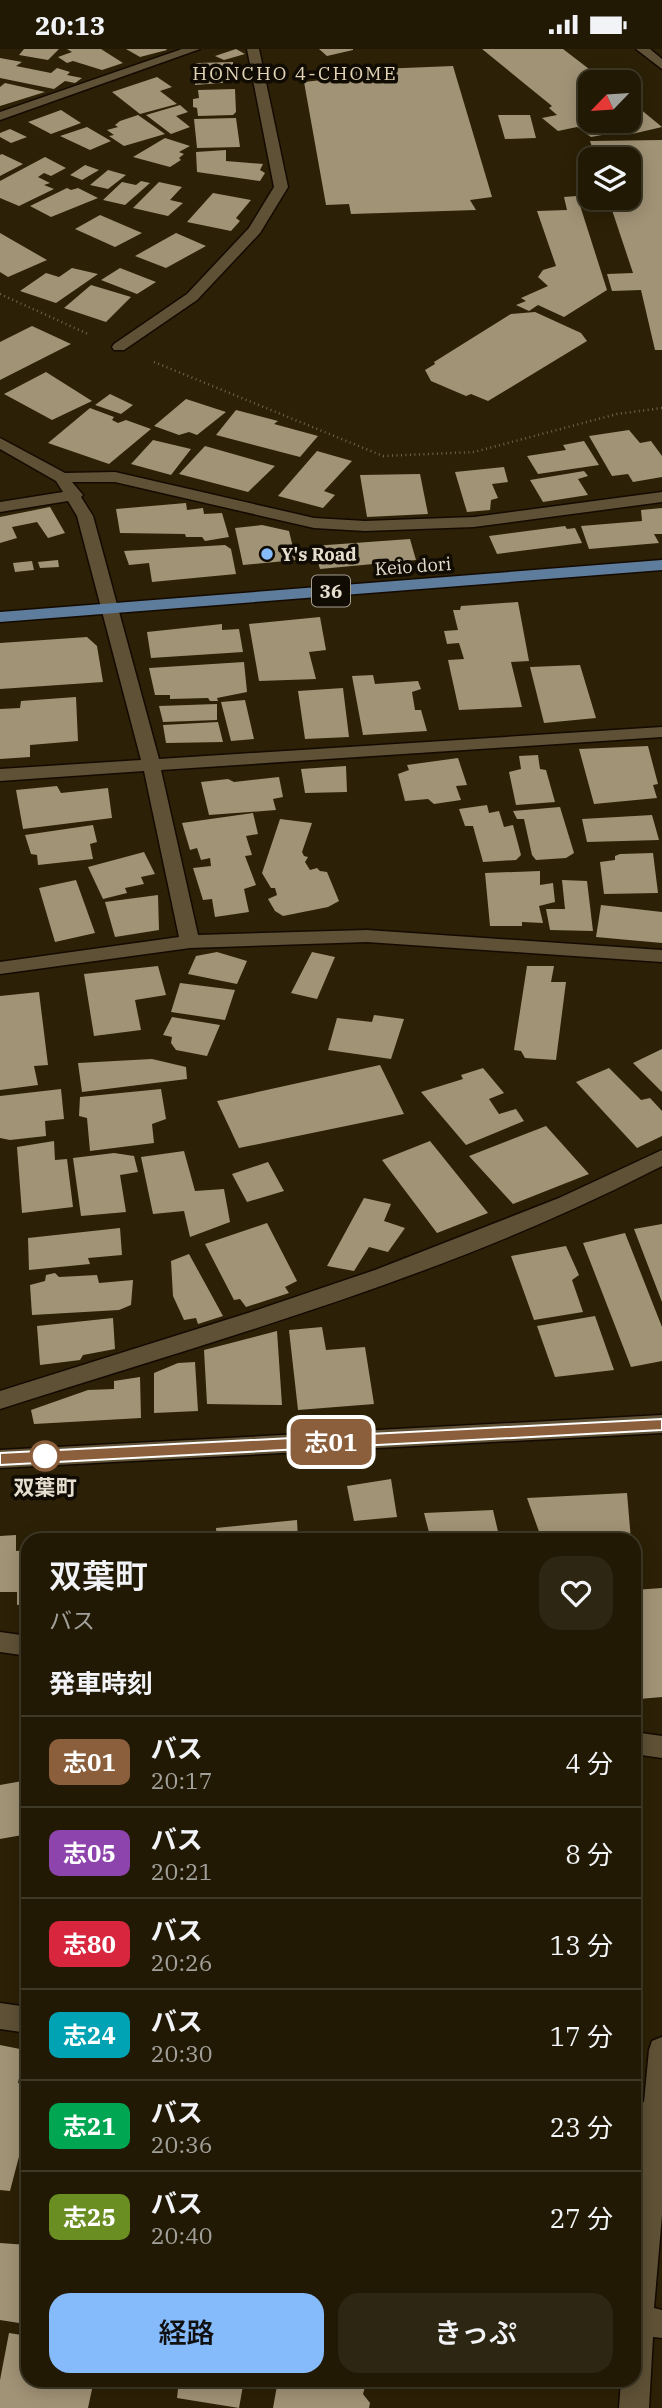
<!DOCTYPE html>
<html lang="ja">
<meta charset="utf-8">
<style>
:root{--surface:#211904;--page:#2d2613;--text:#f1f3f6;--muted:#a2a09a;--line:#3e3826;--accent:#86bbfb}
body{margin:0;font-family:"IBM Plex Serif","Noto Sans JP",serif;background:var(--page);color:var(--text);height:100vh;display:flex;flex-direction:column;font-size:26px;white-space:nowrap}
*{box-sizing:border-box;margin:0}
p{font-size:23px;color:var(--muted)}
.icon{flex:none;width:38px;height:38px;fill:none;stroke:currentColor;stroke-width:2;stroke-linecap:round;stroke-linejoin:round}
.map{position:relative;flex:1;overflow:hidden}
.side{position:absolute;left:21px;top:1484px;width:620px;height:854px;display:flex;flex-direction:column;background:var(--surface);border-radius:21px;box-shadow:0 4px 18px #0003,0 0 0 2px var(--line)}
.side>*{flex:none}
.badge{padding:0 14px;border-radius:10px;font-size:24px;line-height:46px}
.needle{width:46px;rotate:245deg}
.buttons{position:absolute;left:578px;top:21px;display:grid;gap:14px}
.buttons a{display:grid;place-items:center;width:63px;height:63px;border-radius:14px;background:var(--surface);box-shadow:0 4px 18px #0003,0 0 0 2px var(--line);font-size:35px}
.map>.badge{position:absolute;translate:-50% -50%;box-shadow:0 0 0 4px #fff}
h2{padding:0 28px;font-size:26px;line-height:63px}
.round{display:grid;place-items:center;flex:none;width:74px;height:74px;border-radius:21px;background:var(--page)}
.summary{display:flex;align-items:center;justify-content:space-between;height:119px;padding:0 28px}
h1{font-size:33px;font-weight:600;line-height:52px}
.button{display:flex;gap:14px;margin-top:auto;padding:14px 28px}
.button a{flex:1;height:80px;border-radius:21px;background:var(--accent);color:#111;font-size:28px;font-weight:600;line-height:80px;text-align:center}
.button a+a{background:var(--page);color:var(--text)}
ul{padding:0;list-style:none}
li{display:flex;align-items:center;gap:21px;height:91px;padding:0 28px;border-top:2px solid var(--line)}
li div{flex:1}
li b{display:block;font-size:26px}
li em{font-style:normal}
li .badge{min-width:77px;font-weight:700;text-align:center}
.status{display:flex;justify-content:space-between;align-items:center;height:49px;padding:0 35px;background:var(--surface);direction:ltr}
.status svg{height:19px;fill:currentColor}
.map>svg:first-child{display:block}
.building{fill:#a19376}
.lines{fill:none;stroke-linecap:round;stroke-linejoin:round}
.lane-casing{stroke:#140a00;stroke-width:3}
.street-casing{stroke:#140a00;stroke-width:3}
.secondary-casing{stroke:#140a00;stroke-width:3}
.primary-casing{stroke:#140a00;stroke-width:3}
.path{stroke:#6f664f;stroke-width:2.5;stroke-dasharray:1 3.5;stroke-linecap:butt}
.lane{fill:#5e5136;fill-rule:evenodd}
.street{fill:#5e5136;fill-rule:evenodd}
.secondary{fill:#5e5136;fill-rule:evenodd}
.primary{fill:#5e7c9b;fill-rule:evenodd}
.line{fill:#8b5e3c;stroke:#fff;stroke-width:2}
.poi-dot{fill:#86bbfb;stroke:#100b03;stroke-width:2.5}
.stop-dot{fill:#fff;stroke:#8b5e3c;stroke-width:3.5}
.labels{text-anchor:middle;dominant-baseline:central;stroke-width:7;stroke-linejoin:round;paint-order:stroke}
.far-poi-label{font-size:18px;font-weight:bold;fill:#e6dfcf;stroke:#100b03;text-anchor:start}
.far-street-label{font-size:18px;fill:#e6dfcf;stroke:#100b03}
.far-neighbourhood-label{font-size:19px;letter-spacing:2px;fill:#e2d4b5;stroke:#100b03}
.shield{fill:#100b03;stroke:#a69f92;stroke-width:2}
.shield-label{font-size:19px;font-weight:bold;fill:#e6dfcf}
.stop-label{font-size:21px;font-weight:bold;fill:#e6dfcf;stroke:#100b03}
</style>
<div class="status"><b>20:13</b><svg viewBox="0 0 49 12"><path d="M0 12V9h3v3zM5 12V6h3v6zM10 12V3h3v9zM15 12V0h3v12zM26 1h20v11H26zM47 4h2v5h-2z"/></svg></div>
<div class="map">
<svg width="662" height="2359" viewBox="0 0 662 2359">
<rect width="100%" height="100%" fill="#2c2106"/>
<!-- building -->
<path class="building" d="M 24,0 L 59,0 L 48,11 L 19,6 Z
M 67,0 L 101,0 L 123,14 L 102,21 L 73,12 L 67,14 L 58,8 L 72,3 Z
M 126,0 L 166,0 L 167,1 L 140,8 Z
M 236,0 L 245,5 L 224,11 L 215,7 Z
M 319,0 L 353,0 L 353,1 L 327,7 Z
M 482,0 L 563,0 L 606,33 L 590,33 L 590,72 L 628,72 L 628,50 L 662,78 L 632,85 L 613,84 L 591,88 L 577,78 L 558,82 L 542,69 L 557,66 L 549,59 L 552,57 Z
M 0,9 L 22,13 L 16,17 L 51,24 L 57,19 L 70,23 L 67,26 L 82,29 L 75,34 L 65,32 L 54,40 L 0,29 Z
M 233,13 L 233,33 L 195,36 L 196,14 Z
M 453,17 L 492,148 L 470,151 L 476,161 L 351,165 L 349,155 L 326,156 L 304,33 L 331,30 L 331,22 Z
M 157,28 L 172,38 L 160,42 L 177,55 L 140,65 L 112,43 Z
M 5,34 L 45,43 L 0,57 L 0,38 Z
M 235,40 L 236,63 L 233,66 L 198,67 L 197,59 L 193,58 L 193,50 L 199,49 L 198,41 Z
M 180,56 L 188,63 L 176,67 L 190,78 L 171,85 L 146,66 Z
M 61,61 L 81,74 L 51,85 L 28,73 Z
M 138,66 L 165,85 L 124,97 L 109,87 L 114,86 L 107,81 L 118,78 L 115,76 L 120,72 Z
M 498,66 L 530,66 L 536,89 L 505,90 Z
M 236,69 L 240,98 L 197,99 L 194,70 Z
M 87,78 L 111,92 L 90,101 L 60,87 Z
M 10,80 L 27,88 L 11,94 L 0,88 L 0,84 Z
M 165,89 L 190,97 L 179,103 L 184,105 L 179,109 L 181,111 L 170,118 L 133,108 Z
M 662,91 L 662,301 L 655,301 L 641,241 L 612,242 L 607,225 L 633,224 L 608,149 L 628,149 L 628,110 L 596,110 L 590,92 Z
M 226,101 L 226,112 L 263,115 L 260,121 L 265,124 L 260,132 L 197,123 L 196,103 Z
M 2,105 L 23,115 L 0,127 L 0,106 Z
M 45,108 L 66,119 L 51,127 L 44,124 L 38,128 L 50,134 L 44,136 L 54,140 L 19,157 L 0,149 L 0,132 Z
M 85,116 L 99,121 L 82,131 L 70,126 Z
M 108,121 L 126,126 L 108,140 L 90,136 Z
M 141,132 L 150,134 L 125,156 L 103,151 L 122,133 L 136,136 Z
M 159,133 L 182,138 L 170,151 L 183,154 L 168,167 L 133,159 Z
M 67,139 L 71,141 L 78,139 L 98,149 L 51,168 L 30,157 Z
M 213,144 L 251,151 L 236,169 L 240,172 L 231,182 L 187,173 Z
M 577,147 L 607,241 L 564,268 L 538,256 L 529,262 L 516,256 L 526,252 L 521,249 L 548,237 L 538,228 L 543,221 L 556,217 L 537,162 L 567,161 L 564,148 Z
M 100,166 L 142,184 L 115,198 L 75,180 Z
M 0,184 L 47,211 L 8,228 L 0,223 Z
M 176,184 L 206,197 L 166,219 L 135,207 Z
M 72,219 L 98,225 L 56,254 L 20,242 L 46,224 L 59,228 Z
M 120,219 L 156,233 L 137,245 L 101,231 Z
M 91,236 L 131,248 L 106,273 L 64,259 Z
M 535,263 L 581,284 L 587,292 L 488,352 L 471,345 L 466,347 L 431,332 L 425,321 L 435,315 L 434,313 L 511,265 Z
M 32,277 L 71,295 L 0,331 L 0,293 Z
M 46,323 L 92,352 L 52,371 L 4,345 Z
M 110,345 L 133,356 L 121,365 L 95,356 Z
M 186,350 L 226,363 L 197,386 L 189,383 L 179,386 L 154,377 Z
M 90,359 L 114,368 L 112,371 L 118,374 L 126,371 L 151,380 L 109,415 L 48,394 Z
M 236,361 L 278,372 L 274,375 L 318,387 L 300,408 L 216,386 Z
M 629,381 L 640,394 L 651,392 L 662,407 L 662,428 L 633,433 L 628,425 L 612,427 L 589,387 Z
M 153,391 L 191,400 L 171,426 L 131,415 Z
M 584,392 L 599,416 L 538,425 L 527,407 L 566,401 L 563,396 Z
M 205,397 L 275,417 L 248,443 L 179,425 Z
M 317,402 L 352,412 L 324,442 L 335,446 L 323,459 L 278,447 Z
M 504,418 L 508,433 L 492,435 L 498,449 L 491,451 L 490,461 L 467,463 L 455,423 Z
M 584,422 L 588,427 L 578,430 L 588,446 L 543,453 L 530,431 Z
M 420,425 L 428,465 L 367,468 L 360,426 Z
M 186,454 L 187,461 L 203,459 L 204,465 L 222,464 L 229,488 L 205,492 L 202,488 L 186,488 L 185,485 L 120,484 L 116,460 Z
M 50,458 L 65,484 L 48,489 L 37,473 L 12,478 L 17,489 L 0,494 L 0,468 Z
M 662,459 L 662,485 L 654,485 L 659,494 L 589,500 L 581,477 L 642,472 L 641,461 Z
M 262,476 L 289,482 L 296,511 L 243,516 L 235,479 Z
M 565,477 L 567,480 L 575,479 L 582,494 L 497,505 L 489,487 Z
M 410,490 L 416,511 L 320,520 L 313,497 Z
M 225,496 L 231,500 L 236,525 L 152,533 L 149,514 L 129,516 L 124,502 Z
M 58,511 L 59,518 L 40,519 L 38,513 Z
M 32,512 L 34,521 L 15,523 L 13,514 Z
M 518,553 L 529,612 L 511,613 L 522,658 L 459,661 L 448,611 L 464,610 L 459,594 L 447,595 L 444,582 L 458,581 L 453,561 L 460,561 L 461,557 Z
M 320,568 L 326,601 L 309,603 L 316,630 L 259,632 L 249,575 Z
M 222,575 L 222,581 L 239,580 L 243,603 L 151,609 L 147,583 Z
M 87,588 L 97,597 L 103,633 L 0,640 L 0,594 Z
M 244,613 L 247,643 L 217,649 L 218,652 L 210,652 L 208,649 L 170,650 L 170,646 L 155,646 L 149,619 Z
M 580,616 L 596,669 L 544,674 L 530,618 Z
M 373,626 L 375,635 L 418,632 L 421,640 L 412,643 L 415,661 L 421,661 L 427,682 L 363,686 L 352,627 Z
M 343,639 L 349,688 L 305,690 L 298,642 Z
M 76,648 L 78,692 L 30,696 L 30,708 L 0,710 L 0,660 L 20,659 L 21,652 Z
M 245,651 L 254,690 L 231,692 L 221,653 Z
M 217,655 L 217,671 L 163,673 L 159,657 Z
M 218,673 L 223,693 L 166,694 L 163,676 Z
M 648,697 L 658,735 L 653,736 L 657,749 L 594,755 L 579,700 Z
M 538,706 L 540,720 L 546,721 L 555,753 L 516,756 L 509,723 L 521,720 L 519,707 Z
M 458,709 L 467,736 L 456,737 L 461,751 L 434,755 L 428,750 L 405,752 L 398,725 L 409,721 L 407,716 Z
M 346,717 L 347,743 L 305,744 L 301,720 Z
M 279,728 L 283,748 L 273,750 L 276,761 L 209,766 L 201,733 L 228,730 L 234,733 Z
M 57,737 L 61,744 L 108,739 L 112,769 L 23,780 L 16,741 Z
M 487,756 L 489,764 L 499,762 L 504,778 L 513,776 L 521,806 L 516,811 L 483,813 L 473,777 L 465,777 L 459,760 Z
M 560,758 L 574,804 L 566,809 L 536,811 L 532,806 L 524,770 L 517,770 L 513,762 Z
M 253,764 L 258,785 L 246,787 L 252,806 L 245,807 L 256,836 L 244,840 L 249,863 L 215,868 L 212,850 L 203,851 L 193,819 L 211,817 L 210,809 L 201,811 L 197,799 L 190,801 L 182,774 Z
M 652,766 L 659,791 L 587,793 L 582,770 Z
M 280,770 L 312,774 L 302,803 L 304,807 L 308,808 L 305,813 L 310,821 L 317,819 L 320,822 L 327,823 L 339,852 L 328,858 L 283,867 L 275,862 L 268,850 L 277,846 L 275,839 L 271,839 L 262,824 Z
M 93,776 L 97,793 L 90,795 L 93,810 L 38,816 L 37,806 L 31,805 L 25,786 Z
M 144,803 L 155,825 L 141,828 L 144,835 L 125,839 L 127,844 L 103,850 L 88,818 Z
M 653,804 L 658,844 L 604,845 L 600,813 L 615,811 L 615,807 L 620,805 Z
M 540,822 L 540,836 L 553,834 L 555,853 L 539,857 L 543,874 L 522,873 L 522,877 L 490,877 L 485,824 Z
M 76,831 L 95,884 L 55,893 L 39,839 Z
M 562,831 L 587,832 L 593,882 L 550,881 L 546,860 L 565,860 Z
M 158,846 L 159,881 L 115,888 L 105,853 Z
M 601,856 L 662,863 L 662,894 L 596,888 Z
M 217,903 L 247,912 L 237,935 L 188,925 L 196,907 Z
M 312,903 L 335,908 L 317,950 L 291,944 Z
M 158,917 L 166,946 L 135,951 L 141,981 L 94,987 L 84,925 Z
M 527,917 L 554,917 L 551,933 L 566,933 L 556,1011 L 525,1009 L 521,1002 L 514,1001 Z
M 180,934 L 235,941 L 225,971 L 171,963 Z
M 39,943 L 48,1016 L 34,1017 L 38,1036 L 0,1041 L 0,947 Z
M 374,966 L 404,970 L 391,1010 L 328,1001 L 337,969 L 372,973 Z
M 172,968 L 220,976 L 207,1007 L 176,1001 L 171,994 L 172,988 L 163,986 Z
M 662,1000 L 662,1043 L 633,1014 Z
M 152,1010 L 186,1018 L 187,1030 L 82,1043 L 78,1014 Z
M 380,1016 L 404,1065 L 239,1099 L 217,1052 Z
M 483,1019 L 504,1044 L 489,1050 L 499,1065 L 516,1060 L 524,1072 L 466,1096 L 421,1043 L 463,1030 L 461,1026 Z
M 609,1019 L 641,1051 L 650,1049 L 662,1062 L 662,1087 L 637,1099 L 576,1033 Z
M 61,1040 L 64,1070 L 45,1072 L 46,1087 L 10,1091 L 0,1089 L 0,1047 Z
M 161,1040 L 166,1070 L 152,1075 L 154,1094 L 90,1102 L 87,1069 L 79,1067 L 80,1048 Z
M 546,1077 L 589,1125 L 513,1155 L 469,1107 Z
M 54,1092 L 55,1111 L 67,1110 L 73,1158 L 22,1164 L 17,1098 Z
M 430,1092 L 488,1164 L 437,1184 L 382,1111 Z
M 184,1102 L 195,1142 L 224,1140 L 230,1173 L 190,1188 L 184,1162 L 153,1165 L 141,1108 Z
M 114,1104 L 134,1107 L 138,1123 L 120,1126 L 126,1163 L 81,1167 L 73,1109 Z
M 268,1113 L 284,1142 L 247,1153 L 232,1125 Z
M 364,1149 L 391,1155 L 384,1172 L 405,1179 L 388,1203 L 369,1198 L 354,1222 L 327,1217 Z
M 267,1174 L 297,1232 L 285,1238 L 289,1244 L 246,1258 L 240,1250 L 234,1251 L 205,1195 Z
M 662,1175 L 662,1253 L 634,1180 Z
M 120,1179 L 122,1206 L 88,1209 L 90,1215 L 29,1221 L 28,1189 Z
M 625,1184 L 662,1278 L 662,1312 L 631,1318 L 583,1194 Z
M 566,1197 L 579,1226 L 572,1231 L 583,1263 L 534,1271 L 511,1207 Z
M 189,1205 L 223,1267 L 198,1275 L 196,1269 L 184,1271 L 173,1247 L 171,1212 Z
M 55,1224 L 59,1228 L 97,1226 L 99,1234 L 133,1231 L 131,1256 L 119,1261 L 32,1266 L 30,1236 L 45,1232 L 46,1226 Z
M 595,1267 L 614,1321 L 555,1328 L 537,1277 Z
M 113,1269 L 115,1300 L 83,1306 L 80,1311 L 40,1316 L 37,1277 Z
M 322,1278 L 326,1301 L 365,1298 L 374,1355 L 298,1361 L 289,1281 Z
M 277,1282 L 282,1356 L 207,1355 L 204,1301 Z
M 195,1313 L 198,1362 L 154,1364 L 154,1324 L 178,1314 Z
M 140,1328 L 141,1369 L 34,1375 L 31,1361 L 88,1341 L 114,1340 L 114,1332 Z
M 391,1430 L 397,1468 L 354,1472 L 347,1437 Z
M 627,1444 L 631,1491 L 542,1491 L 527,1449 Z
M 493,1461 L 500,1491 L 431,1491 L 424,1464 Z
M 297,1471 L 298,1491 L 217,1491 L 216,1479 Z
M 16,1486 L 16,1502 L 28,1501 L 28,1555 L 17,1556 L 17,1543 L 0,1543 L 0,1487 Z
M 662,1539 L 662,1648 L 639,1650 L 634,1637 L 634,1541 Z
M 28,1731 L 28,1785 L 0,1790 L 0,1736 Z
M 0,1996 L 25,2001 L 18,2034 L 28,2036 L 28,2073 L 10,2142 L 0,2141 Z
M 0,2194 L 28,2196 L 28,2235 L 19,2274 L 0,2271 Z
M 9,2284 L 28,2287 L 28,2331 L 94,2331 L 88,2359 L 0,2359 L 0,2331 Z
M 179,2331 L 244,2331 L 239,2359 L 177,2349 Z
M 278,2331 L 367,2331 L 363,2345 L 370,2354 L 369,2359 L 273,2359 Z"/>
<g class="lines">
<defs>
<path id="lane" d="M 247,0 L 259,0 L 288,138 L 260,184 L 197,251 L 124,301 L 114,301 L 112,298 L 114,295 L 187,245 L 249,179 L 274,138 Z"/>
<path id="street" d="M 182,0 L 200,0 L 0,71 L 0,63 Z
M 0,389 L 65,424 L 115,423 L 314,469 L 365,472 L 474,468 L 662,443 L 662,453 L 474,478 L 365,482 L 314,479 L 115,433 L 72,433 L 83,446 L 81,448 L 93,467 L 159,710 L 662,678 L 662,688 L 161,721 L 198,886 L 367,881 L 662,901 L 662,913 L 367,893 L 190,899 L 0,925 L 0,913 L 179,888 L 144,722 L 0,732 L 0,720 L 141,711 L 77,467 L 68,452 L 0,463 L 0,453 L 63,443 L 56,432 L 0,400 Z
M 662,1101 L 662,1117 L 650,1123 C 445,1228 219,1290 0,1360 L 0,1342 L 248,1264 L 375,1221 L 559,1149 Z
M 0,1954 L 28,1958 L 28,1984 L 0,1980 Z
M 662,1988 L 662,2166 L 654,2259 L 662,2261 L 662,2289 L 653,2288 L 649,2359 L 619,2359 L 621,2331 L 634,2331 L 634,2170 L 642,2080 L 634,2078 L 634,2052 L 644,2053 L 649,2001 L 652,1992 Z"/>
<path id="secondary" d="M 636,0 L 650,0 L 662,10 L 662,20 Z
M 662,1366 L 662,1384 L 0,1419 L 0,1401 Z
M 0,1583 L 28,1587 L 28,1607 L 0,1603 Z
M 634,1683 L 662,1687 L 662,1709 L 634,1705 Z"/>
<path id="primary" d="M 662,511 L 662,521 L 0,573 L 0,563 Z"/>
</defs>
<!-- lane casing -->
<use href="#lane" class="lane-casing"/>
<!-- street casing -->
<use href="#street" class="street-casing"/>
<!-- secondary casing -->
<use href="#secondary" class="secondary-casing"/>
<!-- primary casing -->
<use href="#primary" class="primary-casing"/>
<!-- path -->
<path class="path" d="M 0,245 L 88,285
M 154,313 L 383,407 L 474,403 L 617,365 L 662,359"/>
<!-- lane -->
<use href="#lane" class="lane"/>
<!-- street -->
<use href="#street" class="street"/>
<!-- secondary -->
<use href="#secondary" class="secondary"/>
<!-- primary -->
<use href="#primary" class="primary"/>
</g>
<!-- line -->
<path class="line" d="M 662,1370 L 662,1381 L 0,1416 L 0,1404 Z"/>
<!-- markers -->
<circle class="poi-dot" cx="267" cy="505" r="7"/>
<circle class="stop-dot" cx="45" cy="1407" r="14"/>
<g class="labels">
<!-- far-poi labels -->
<g class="far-poi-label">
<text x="281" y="505">Y's Road</text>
</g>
<!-- far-street labels -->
<g class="far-street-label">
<text transform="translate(413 517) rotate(-4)">Keio dori</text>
</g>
<!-- far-neighbourhood labels -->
<g class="far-neighbourhood-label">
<text x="295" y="24">HONCHO 4-CHOME</text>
</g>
<!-- shield labels -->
<rect class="shield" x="312" y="526.5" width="38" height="31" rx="5"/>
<g class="shield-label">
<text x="331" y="542">36</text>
</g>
<!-- stop labels -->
<g class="stop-label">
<text x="45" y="1438">双葉町</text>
</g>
</g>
</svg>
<div class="buttons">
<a><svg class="needle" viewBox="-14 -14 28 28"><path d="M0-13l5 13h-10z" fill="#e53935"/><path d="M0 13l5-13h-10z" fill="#a2a09a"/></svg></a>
<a><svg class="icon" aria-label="layers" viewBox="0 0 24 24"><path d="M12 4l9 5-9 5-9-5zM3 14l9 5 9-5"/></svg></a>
</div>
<b class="badge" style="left:331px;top:1393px;background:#8b5e3c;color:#fff">志01</b>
<section class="side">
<div class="summary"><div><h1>双葉町</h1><p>バス</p></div><a class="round"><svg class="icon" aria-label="heart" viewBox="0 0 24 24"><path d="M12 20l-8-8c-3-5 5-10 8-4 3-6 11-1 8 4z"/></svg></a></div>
<h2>発車時刻</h2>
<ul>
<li><span class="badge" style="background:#8b5e3c;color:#fff">志01</span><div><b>バス</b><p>20:17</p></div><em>4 分</em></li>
<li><span class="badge" style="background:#8e44ad;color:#fff">志05</span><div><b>バス</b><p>20:21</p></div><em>8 分</em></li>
<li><span class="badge" style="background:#d7263d;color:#fff">志80</span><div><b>バス</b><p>20:26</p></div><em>13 分</em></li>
<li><span class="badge" style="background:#00a3b4;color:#fff">志24</span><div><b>バス</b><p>20:30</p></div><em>17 分</em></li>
<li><span class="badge" style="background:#00a651;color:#fff">志21</span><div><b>バス</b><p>20:36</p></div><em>23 分</em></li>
<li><span class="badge" style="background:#6b8e23;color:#fff">志25</span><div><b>バス</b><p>20:40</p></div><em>27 分</em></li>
</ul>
<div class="button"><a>経路</a><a>きっぷ</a></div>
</section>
</div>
